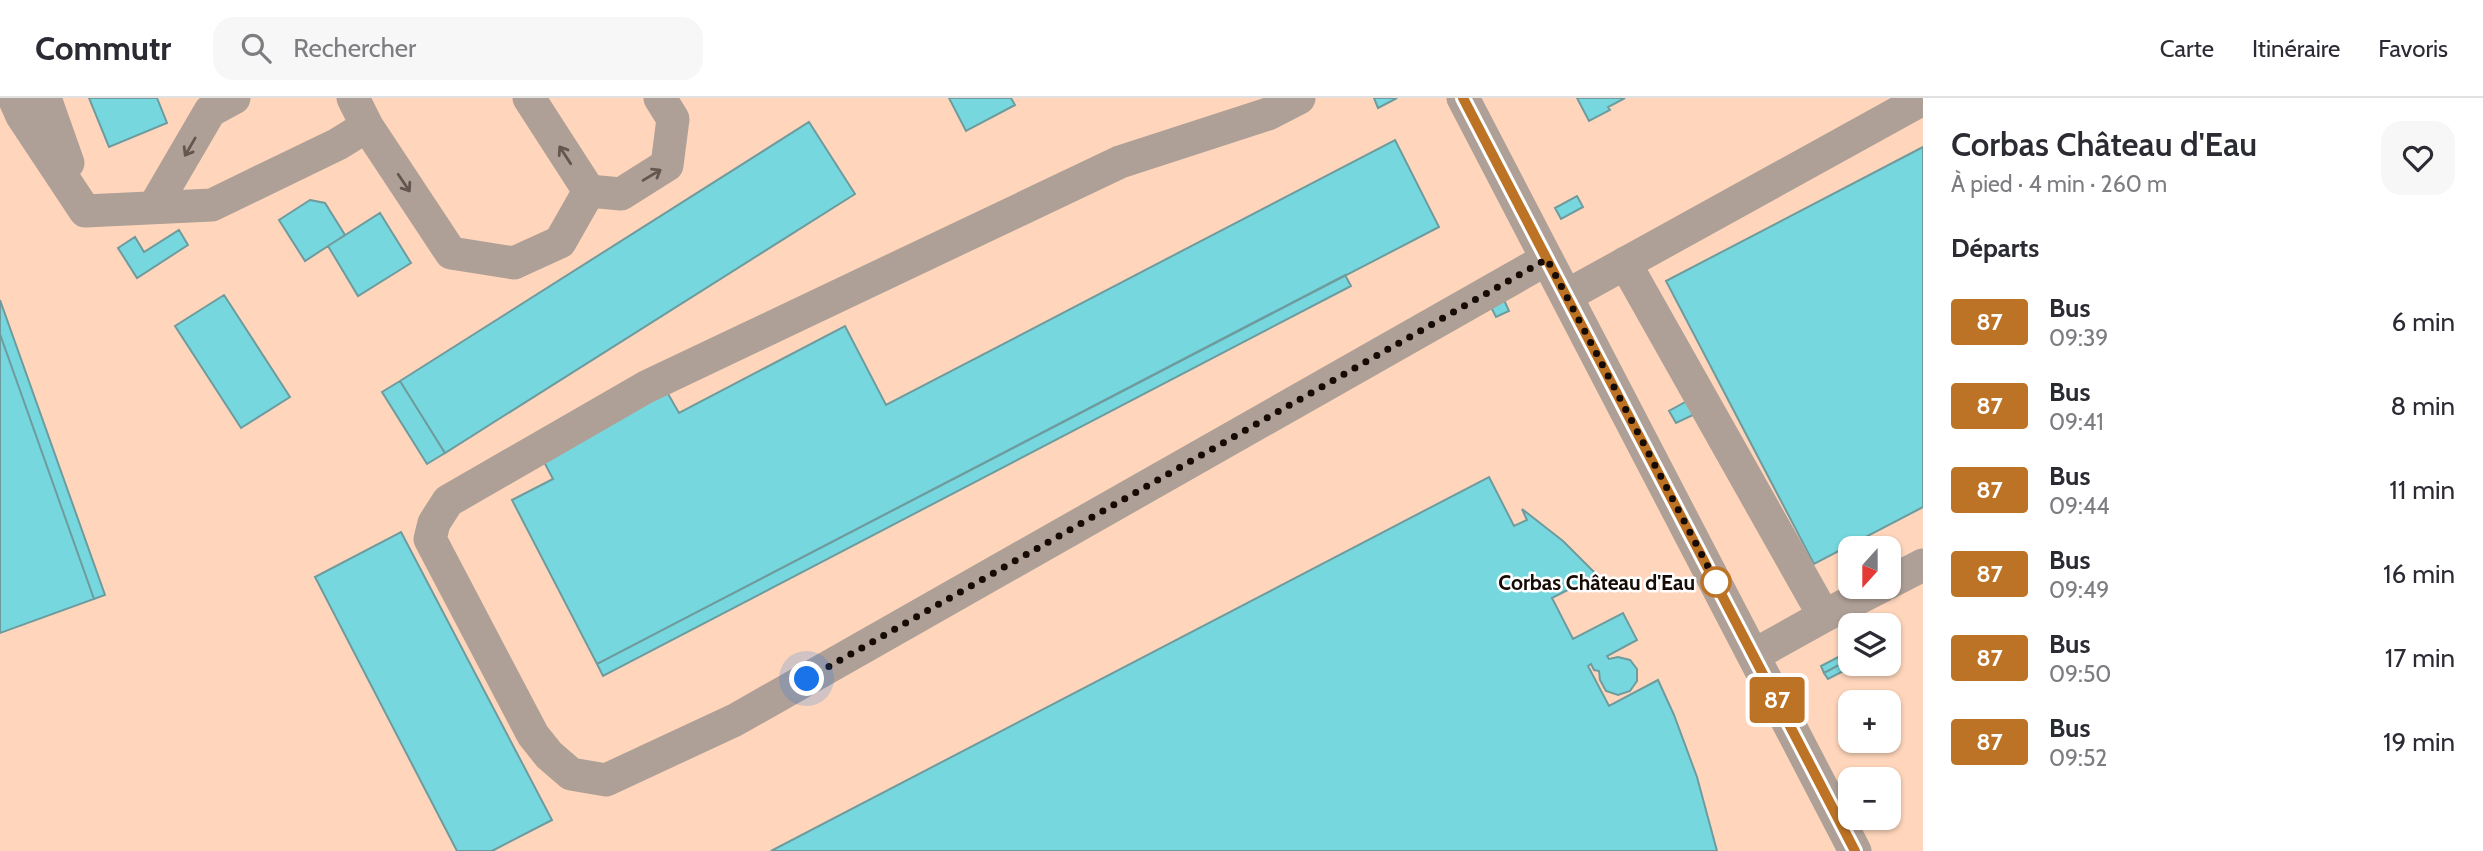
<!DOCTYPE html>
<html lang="fr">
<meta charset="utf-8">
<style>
:root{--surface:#fff;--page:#f7f7f7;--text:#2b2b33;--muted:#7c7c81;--line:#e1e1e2}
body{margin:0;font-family:Cabin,sans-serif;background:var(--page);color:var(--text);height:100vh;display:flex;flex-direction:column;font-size:26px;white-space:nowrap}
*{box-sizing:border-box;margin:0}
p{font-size:23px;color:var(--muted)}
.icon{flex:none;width:38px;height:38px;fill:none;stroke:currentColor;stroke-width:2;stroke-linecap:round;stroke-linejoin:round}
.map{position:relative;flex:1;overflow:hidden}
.side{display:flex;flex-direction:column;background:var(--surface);width:560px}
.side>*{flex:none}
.badge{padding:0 14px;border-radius:5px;font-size:24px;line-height:46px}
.needle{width:46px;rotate:201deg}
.tools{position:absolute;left:1838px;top:438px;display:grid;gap:14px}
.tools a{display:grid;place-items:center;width:63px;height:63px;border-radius:14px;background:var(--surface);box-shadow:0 2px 5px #0004;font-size:35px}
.you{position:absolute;width:35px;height:35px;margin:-18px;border:5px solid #fff;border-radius:50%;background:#1a73e8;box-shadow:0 0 0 10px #1a73e833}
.map>.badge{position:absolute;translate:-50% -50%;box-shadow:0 0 0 4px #fff}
h2{padding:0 28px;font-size:26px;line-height:63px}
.round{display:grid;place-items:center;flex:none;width:74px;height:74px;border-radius:21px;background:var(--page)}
.overview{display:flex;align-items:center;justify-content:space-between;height:119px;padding:0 28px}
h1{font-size:33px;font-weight:600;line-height:52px}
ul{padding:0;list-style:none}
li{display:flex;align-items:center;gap:21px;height:84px;padding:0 28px}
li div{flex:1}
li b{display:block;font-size:26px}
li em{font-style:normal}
li .badge{min-width:77px;font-weight:700;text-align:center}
header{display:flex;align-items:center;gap:42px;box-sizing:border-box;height:98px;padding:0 35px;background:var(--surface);border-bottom:2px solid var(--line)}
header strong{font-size:33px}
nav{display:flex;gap:38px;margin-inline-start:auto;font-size:24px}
.search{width:490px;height:63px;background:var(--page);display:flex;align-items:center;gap:18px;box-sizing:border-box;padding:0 24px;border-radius:21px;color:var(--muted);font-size:26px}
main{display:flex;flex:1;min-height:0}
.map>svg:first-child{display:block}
.built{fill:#ffd6bb;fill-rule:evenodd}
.building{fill:#76d8de;stroke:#6e9b9e;stroke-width:2}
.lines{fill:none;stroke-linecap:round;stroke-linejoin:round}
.minor{stroke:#afa097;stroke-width:33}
.oneway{stroke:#62564e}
.line-casing{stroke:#fff;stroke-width:16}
.line{stroke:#bc7326;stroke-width:10}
.walk{stroke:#160b05;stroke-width:7;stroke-dasharray:0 12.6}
.stop-dot{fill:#fff;stroke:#bc7326;stroke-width:3.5}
.labels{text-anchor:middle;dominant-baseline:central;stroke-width:5;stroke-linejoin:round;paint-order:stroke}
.stop-label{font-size:21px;font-weight:bold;fill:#160b05;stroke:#fff;text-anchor:end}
</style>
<header>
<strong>Commutr</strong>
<div class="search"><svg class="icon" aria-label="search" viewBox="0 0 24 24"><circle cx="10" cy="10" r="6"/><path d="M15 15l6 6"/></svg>Rechercher</div>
<nav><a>Carte</a><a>Itinéraire</a><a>Favoris</a></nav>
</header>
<main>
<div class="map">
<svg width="1923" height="753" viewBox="0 0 1923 753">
<rect width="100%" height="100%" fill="#fae6d8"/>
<!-- built -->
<path class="built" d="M 0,0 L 1923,0 L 1923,753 L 0,753 ZM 1850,450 L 1888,450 L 1888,488 L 1850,488 ZM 1850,527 L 1888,527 L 1888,565 L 1850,565 ZM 1850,604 L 1888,604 L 1888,642 L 1850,642 ZM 1850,681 L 1888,681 L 1888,719 L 1850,719 Z"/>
<!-- building -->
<path class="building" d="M 89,0 L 157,0 L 167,25 L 109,49 Z
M 949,0 L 1011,0 L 1015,7 L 966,33 Z
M 1374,0 L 1397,0 L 1378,10 Z
M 1577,0 L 1625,0 L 1608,9 L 1610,12 L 1589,23 Z
M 809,24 L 855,96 L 445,355 L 400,283 Z
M 1395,42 L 1439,129 L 597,566 L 512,402 L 553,381 L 542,360 L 667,294 L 679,315 L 845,228 L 886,307 Z
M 1923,49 L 1923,409 L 1814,466 L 1666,183 Z
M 1577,98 L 1583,109 L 1561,121 L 1555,110 Z
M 310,102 L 325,105 L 345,137 L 305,163 L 279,122 Z
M 380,115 L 411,165 L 358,198 L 328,148 Z
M 179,132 L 188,147 L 137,180 L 118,150 L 135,139 L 144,154 Z
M 1345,177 L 1351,188 L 603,578 L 597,566 Z
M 224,197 L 290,299 L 241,330 L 175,228 Z
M 0,202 L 105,497 L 94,501 L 0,236 Z
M 1504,202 L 1509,213 L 1496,219 L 1491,209 Z
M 0,236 L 94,501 L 0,535 Z
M 400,283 L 445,355 L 427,366 L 382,294 Z
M 1687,303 L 1695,316 L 1676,325 L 1669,313 Z
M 1489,379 L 1514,428 L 1527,422 L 1522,411 L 1563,443 L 1597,477 L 1552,500 L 1573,541 L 1623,515 L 1637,542 L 1607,558 L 1609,561 L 1618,559 L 1630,562 L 1637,571 L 1637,583 L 1630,593 L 1618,597 L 1606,593 L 1600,582 L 1599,573 L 1594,572 L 1591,566 L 1588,568 L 1609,608 L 1658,582 L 1674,617 L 1697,679 L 1717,753 L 771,753 Z
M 401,434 L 552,722 L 492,753 L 457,753 L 315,479 Z
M 1850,553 L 1850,561 L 1824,575 L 1821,568 Z
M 1850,561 L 1850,565 L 1859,565 L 1828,581 L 1824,575 Z"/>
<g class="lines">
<!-- minor -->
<path class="minor" d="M 14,0 L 22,18 L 85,113 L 212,107 L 338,46 L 367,28
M 45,0 L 68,65
M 353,0 L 367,28 L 451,155 L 514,165 L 560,144 L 589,93 L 529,0
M 1299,0 L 1268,16 L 1120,64 L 646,289 L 448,403 L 434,425 L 430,441 L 533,637 L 549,657 L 571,676 L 606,682 L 735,622 L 1547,161
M 1463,0 L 1855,753
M 589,93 L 621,96 L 667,67 L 673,21 L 660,0
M 154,109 L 210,13 L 234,0
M 1625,165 L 1824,518 L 1882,488
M 1566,198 L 1923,1
M 1888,485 L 1923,467
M 1754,557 L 1824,518"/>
</g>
<!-- one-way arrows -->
<defs><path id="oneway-shaft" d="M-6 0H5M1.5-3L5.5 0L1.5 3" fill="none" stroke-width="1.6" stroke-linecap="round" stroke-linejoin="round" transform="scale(1.75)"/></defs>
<g class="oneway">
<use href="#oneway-shaft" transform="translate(190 49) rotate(120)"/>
<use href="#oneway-shaft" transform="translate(565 57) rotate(-123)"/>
<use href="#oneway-shaft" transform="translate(652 77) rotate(-31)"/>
<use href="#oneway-shaft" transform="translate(404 85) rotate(56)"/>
</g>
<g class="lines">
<defs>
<path id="line" d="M 1463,0 L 1855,753"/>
</defs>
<!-- line casing -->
<use href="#line" class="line-casing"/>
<!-- line -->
<use href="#line" class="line"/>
<!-- walk -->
<path class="walk" d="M 807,581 L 1547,161 L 1716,484"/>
</g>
<!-- markers -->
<circle class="stop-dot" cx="1716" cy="484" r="14"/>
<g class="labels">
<!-- stop labels -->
<g class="stop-label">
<text x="1695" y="484">Corbas Château d'Eau</text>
</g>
</g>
</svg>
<div class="tools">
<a><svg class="needle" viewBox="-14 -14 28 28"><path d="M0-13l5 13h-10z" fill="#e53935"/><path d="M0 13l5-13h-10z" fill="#7c7c81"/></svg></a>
<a><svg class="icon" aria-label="layers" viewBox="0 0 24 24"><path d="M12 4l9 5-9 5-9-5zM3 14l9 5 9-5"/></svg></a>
<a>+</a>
<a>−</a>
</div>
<div class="you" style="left:807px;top:581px"></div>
<b class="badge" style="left:1777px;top:602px;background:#bc7326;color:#fff">87</b>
</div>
<section class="side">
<div class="overview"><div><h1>Corbas Château d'Eau</h1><p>À pied · 4 min · 260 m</p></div><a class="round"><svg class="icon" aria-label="heart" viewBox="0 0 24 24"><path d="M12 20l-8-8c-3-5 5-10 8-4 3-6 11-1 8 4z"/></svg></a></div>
<h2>Départs</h2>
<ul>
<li><span class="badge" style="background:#bc7326;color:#fff">87</span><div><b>Bus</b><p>09:39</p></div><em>6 min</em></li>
<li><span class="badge" style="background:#bc7326;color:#fff">87</span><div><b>Bus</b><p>09:41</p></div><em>8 min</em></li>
<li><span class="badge" style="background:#bc7326;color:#fff">87</span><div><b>Bus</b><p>09:44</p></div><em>11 min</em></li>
<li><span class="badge" style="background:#bc7326;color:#fff">87</span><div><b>Bus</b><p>09:49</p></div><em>16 min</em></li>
<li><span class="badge" style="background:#bc7326;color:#fff">87</span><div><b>Bus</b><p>09:50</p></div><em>17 min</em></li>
<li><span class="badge" style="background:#bc7326;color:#fff">87</span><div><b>Bus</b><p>09:52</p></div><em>19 min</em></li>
</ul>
</section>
</main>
